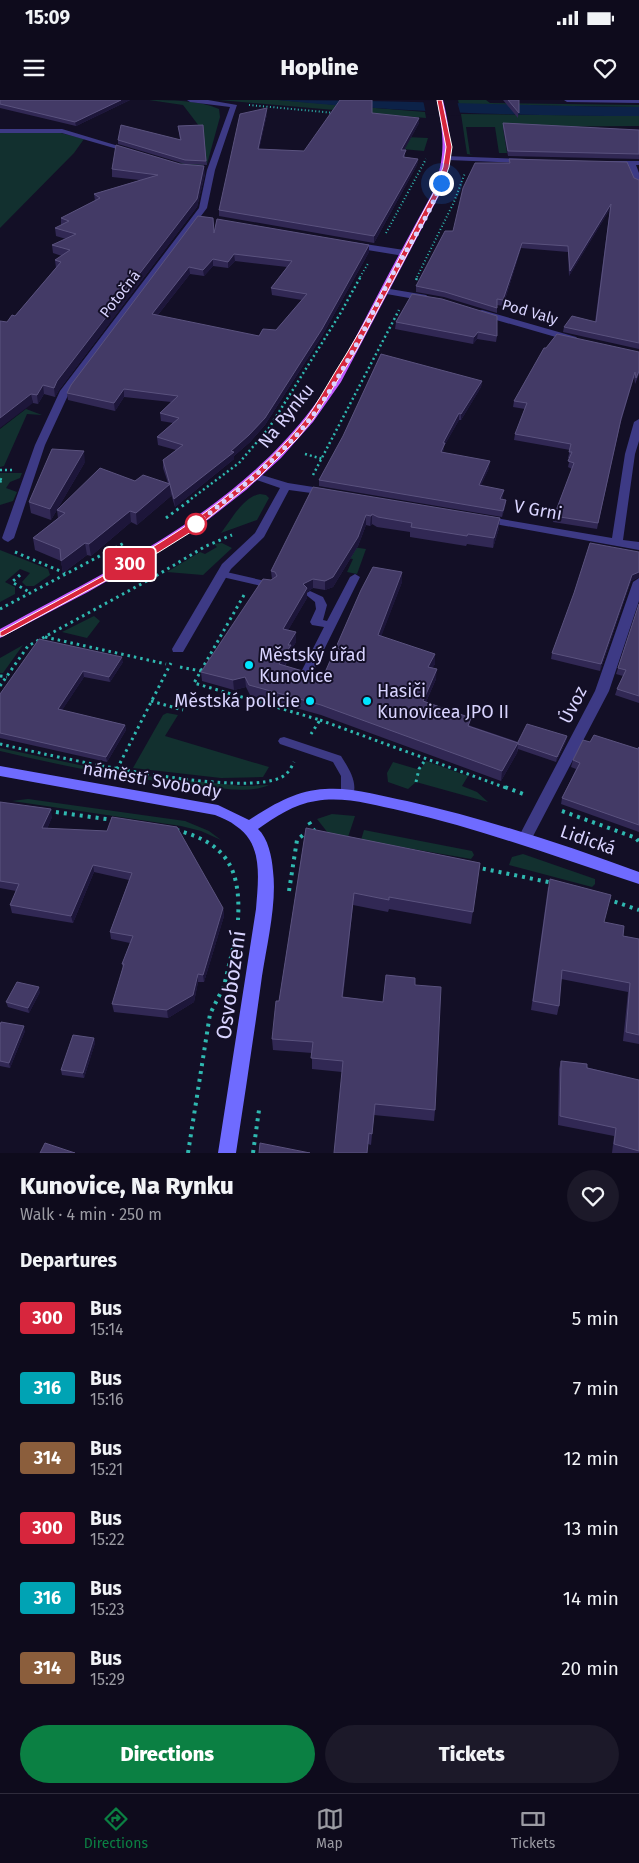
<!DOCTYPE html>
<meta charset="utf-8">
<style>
:root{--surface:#0e0b1c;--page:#1c1929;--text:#f1f3f6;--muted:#9b9ba3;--line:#2e2b3b;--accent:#0b8043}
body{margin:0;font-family:"Fira Sans",sans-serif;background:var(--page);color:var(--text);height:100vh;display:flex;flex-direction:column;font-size:19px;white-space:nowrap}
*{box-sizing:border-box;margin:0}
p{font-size:16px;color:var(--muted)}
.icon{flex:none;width:28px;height:28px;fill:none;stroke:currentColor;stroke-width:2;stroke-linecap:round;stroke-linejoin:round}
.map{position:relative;height:1053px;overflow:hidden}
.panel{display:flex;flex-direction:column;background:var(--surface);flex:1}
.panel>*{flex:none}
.badge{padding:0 10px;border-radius:4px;font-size:18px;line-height:32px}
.you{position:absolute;width:25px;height:25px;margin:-12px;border:4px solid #fff;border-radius:50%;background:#1a73e8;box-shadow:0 0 0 8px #1a73e833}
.map>.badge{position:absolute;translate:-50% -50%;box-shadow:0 0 0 2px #fff}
h2{padding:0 20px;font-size:19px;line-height:45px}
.round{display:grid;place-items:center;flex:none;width:52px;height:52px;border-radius:26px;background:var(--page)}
.summary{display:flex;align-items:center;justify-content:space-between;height:85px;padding:0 20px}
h1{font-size:24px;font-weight:800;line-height:38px}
.cta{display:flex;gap:10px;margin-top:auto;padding:10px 20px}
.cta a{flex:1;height:58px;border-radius:30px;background:var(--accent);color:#fff;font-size:20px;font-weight:800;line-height:58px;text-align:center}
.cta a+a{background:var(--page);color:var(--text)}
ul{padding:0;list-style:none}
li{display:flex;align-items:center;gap:15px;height:70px;padding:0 20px}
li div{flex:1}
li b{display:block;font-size:19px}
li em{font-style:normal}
li .badge{min-width:55px;font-weight:700;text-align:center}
.status{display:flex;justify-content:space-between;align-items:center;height:35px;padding:0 25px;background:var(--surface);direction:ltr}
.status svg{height:14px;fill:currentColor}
header{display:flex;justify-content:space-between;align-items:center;height:65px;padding:0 20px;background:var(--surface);font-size:22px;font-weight:800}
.tabs{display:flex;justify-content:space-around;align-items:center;height:70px;border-top:1px solid var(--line);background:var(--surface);font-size:14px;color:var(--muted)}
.tabs a{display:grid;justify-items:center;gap:2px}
.tabs .on{color:var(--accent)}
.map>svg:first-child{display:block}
.green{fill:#12302f}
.water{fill:#0c2248}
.pier{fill:#130f26}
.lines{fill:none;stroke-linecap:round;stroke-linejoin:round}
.path-far3{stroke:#2fb8b0;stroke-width:2;stroke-dasharray:1 2.5;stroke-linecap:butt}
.path-far2{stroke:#2fb8b0;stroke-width:2.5;stroke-dasharray:2 3;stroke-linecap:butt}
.path-far1{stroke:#2fb8b0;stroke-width:3;stroke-dasharray:2.5 4;stroke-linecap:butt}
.path{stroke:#2fb8b0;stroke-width:4;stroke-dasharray:3 5;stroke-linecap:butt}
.service{fill:#3d3a85;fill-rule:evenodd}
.minor{fill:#3d3a85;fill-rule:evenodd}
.secondary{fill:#6f6bff;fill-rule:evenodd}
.primary{fill:#c25bff;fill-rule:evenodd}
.wall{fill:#312854;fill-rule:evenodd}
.shaded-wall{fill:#1d163a}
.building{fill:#433a66;stroke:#5a527e;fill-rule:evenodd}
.line{fill:#d7263d;stroke:#fff}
.walk{stroke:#d9d4ff;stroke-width:5;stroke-dasharray:0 9}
.stop-dot{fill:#fff;stroke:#d7263d;stroke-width:2.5}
.poi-dot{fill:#00e5ff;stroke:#130f26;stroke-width:2}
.labels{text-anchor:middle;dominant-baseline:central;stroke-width:4;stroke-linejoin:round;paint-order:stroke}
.far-street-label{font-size:15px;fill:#d9d4ff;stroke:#130f26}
.street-label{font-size:18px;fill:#d9d4ff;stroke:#130f26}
.poi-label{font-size:18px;fill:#d9d4ff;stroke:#130f26;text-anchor:start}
.near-street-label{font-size:21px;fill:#d9d4ff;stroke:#130f26}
</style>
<div class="status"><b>15:09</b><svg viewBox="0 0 49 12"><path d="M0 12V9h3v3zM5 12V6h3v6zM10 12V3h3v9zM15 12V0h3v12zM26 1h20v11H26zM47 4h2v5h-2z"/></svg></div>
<header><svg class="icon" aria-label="menu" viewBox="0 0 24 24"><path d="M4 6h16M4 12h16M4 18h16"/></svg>Hopline<svg class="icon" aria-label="heart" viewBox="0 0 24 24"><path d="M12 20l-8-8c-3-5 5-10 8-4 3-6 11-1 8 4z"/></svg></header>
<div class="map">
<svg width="639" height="1053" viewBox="0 0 639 1053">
<rect width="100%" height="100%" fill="#130f26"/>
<!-- green -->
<path class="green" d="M 149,0 C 171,0 199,0 219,9 L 220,17 L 207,64 C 199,67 186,67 179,62 L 199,26 L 183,5 Z
M 219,0 L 278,0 L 425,12 L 426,18 Z
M 458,0 L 486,0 L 490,3 L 639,5 L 639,7 L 485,5 L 459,4 Z
M 461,14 L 639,16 L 639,26 L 503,27 L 507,53 L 499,53 L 495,27 L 466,27 L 470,54 L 474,55 L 467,54 Z
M 0,33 L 61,33 L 84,39 L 74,53 L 0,128 Z
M 406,37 L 428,38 L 424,51 L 402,49 Z
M 26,309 L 42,315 L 27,314 L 4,366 L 0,367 L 0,329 Z
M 0,373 L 22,373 L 20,378 L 10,382 L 6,388 L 17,392 L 13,401 L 0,405 Z
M 260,394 L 266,395 L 269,398 L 257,420 L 221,433 C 231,420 243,397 260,394 Z
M 222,443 L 232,448 L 203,475 L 167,472 L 200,452 L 205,454 L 217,447 L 214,444 Z
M 332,444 L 366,449 L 357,474 L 347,472 L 353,459 L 329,455 Z
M 0,450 L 48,469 L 50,475 L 34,486 L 26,486 L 22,482 L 30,473 L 20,469 L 5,482 L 15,487 L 15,494 L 0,502 Z
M 94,516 L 100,521 L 87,538 L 62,532 Z
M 23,545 L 3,573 L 0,573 L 0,558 Z
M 167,613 L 178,615 L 165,636 L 269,667 L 263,677 L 221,678 L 133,668 L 163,615 Z
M 0,648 L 117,673 L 242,686 L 269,685 C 249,694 223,688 201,686 C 133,680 67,667 0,651 Z
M 426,661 L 468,676 L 462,686 L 477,692 L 488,702 L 416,682 L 408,689 L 388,682 L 387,673 L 393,662 L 420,670 Z
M 28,699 L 185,721 L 209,731 L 221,740 L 201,731 L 181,726 L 12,701 Z
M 332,714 L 355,716 L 348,737 L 328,733 L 317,719 Z
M 364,730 L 472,751 L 474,755 L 471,759 L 361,740 Z
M 523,754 L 595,779 L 595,784 L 592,787 L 509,765 L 512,757 Z"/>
<!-- water -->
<path class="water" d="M 278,0 C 398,0 518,6 639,7 L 639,16 C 518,16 398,12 278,0 Z"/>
<!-- pier -->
<path class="pier" d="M 423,0 L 457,1 L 461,16 L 426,14 Z"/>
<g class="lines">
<!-- path-far3 -->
<path class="path-far3" d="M 249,5 L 335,13
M 386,133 L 426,59
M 360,177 L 369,162
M 417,177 L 454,102 L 465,73"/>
<!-- path-far2 -->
<path class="path-far2" d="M 416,180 L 418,176
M 305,354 L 323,359
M 0,370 L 12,370
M 313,375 L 399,210
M 0,379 L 3,380 L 0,382
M 187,402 L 239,363 L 269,328 L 340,214 L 361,176"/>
<!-- path-far1 -->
<path class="path-far1" d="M 166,418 L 189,401
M 15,452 L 67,474
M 20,475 L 12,482 L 31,493
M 244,495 L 194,583 L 320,620 L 311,634
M 0,509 L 126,442
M 45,537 L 166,564
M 180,567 L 201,571
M 0,576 L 7,577
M 0,586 L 28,546 L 154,477 L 206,446 L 232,435
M 151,601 L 183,610
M 320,620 L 509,689
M 0,644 C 48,655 250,702 285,675 C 289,672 292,666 294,662
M 117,669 L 171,563
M 416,682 L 419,669 L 426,659"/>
<!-- path -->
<path class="path" d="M 505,687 L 526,695
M 48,711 L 113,720
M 562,711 L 636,738 L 639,742
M 309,722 L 315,732
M 176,730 C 227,743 241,769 238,820
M 475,767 L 553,783
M 289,791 L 297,740 L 303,735 L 307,736
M 607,799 L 639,810
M 188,1053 L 210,914 L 224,886 L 236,836
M 253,1053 L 259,1010"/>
<!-- service -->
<path class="service" d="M 222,471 L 274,483 L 275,485 L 270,488 L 218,476 L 217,474 Z
M 355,474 L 360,477 L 311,576 L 309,579 L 301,579 L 299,576 L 324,527 L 312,525 L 310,522 L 316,509 L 315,502 L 305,494 L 310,491 L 323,497 L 327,505 L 323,520 L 327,521 L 350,477 Z
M 284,637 L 341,656 C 349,669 359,683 352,698 L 347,700 L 342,698 L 341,695 L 341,676 L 333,662 L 280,644 L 278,641 L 280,638 Z"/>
<!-- minor -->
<path class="minor" d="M 187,0 L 208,0 L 237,5 L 215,70 L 207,108 L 70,291 L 45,345 L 14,438 L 8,442 L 4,440 L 2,438 L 35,345 L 60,291 L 199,108 L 207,70 L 230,7 L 190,2 Z
M 564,0 L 639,0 L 639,3 L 567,2 Z
M 0,29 L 62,29 L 135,51 L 131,53 L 62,33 L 0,33 Z
M 445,56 L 526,59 L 530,61 L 526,63 L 448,60 L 444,58 Z
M 610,61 L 639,61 L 639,65 L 636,65 L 639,73 L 639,84 L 635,82 L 628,65 L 610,65 Z
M 352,142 L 404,150 L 408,153 L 404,156 L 349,147 L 348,145 Z
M 384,188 L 426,195 L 430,198 L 426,201 L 381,193 L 380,191 Z
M 482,210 L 576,237 L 578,239 L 573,242 L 479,215 L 479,211 Z
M 639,319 L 639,341 L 635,354 L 623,440 L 639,442 L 639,450 L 484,422 L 478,419 L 484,416 L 612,438 L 625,354 L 634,322 Z
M 255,373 L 288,383 L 326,389 L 332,392 L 326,395 L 289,390 L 264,437 L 231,469 L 183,552 L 173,552 L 172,549 L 222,464 L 255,433 L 280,388 L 251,378 L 250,376 Z
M 639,478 L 639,501 L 609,591 L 530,742 L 525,744 L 520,742 L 518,738 L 595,591 L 633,482 Z"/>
<!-- secondary -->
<path class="secondary" d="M 0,666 L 218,705 L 249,720 C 272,705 297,690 325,689 C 353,687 381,696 407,701 C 486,719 563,744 639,772 L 639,784 C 559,758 485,730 402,711 C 374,705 344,696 316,701 C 294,704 275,717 258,729 C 268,738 272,757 273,771 C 277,803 267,844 262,876 C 254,935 245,994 236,1053 L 218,1053 L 256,809 C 258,781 264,744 236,726 C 230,721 222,718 215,715 L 0,676 Z"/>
<!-- primary -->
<path class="primary" d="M 437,0 L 443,0 C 452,38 453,55 441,92 L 341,282 L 313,322 L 281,358 L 246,390 L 209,419 L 170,445 L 88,492 L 0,538 L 0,529 C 113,468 234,412 313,307 C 338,275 355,238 374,202 C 393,165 413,129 433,92 C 446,55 444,38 437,0 Z"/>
</g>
<!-- wall -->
<path class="wall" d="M 0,0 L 130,0 L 76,26 L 0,8 Z
M 503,0 L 519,0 L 518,18 Z
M 372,13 L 419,23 L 404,50 L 405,57 L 418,59 L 417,65 L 374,143 L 219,116 L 219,110 L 267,14 L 259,49 L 304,51 Z
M 503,23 L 639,30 L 639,59 L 508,56 L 503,28 Z
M 203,25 L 207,65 L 185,64 L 118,44 L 118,40 L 180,40 L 178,26 Z
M 509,59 L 634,78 L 639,80 L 639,249 L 563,232 L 564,227 L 595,222 L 610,109 L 569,176 L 568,152 L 521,148 L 503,206 L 497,205 L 497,213 L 444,197 L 416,192 L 416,186 L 453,131 L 509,63 Z
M 112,69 L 205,74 L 197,107 L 59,290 L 55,297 L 44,294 L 38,304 L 33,303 L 7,222 L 15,216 L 56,168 L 55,160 L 62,156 L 53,153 L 52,145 L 66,139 L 56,136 L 55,128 L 61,125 L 61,118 L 95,101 L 94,94 L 140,80 L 112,77 Z
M 214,133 L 369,152 L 322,236 L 265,325 L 250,342 L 234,356 L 234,359 L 175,407 L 171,394 L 171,396 L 137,425 L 131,422 L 91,456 L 87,455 L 63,473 L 61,461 L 35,450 L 33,438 L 58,418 L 57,410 L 135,381 L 168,383 L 163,368 L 163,360 L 176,350 L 158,345 L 157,337 L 173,323 L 161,321 L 160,313 L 171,302 L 124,297 L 115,311 L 68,300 L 67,293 ZM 235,161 L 287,167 L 271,188 L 272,195 L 302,200 L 276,230 L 259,236 L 157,216 L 190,174 L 204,176 L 213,166 L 228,168 Z
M 412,194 L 497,236 L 496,242 L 477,239 L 473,244 L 395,229 L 396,222 Z
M 639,252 L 639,274 L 635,284 L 634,277 L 620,325 L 597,429 L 553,422 L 554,416 L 572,369 L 568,367 L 570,358 L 568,358 L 570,350 L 514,340 L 515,334 L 525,309 L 513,307 L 514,301 Z
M 482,281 L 481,287 L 461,320 L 459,320 L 444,346 L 443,352 L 489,368 L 481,385 L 503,397 L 502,400 L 506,400 L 505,407 L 502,417 L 319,386 L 319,380 Z
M 85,362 L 51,420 L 31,413 L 29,402 Z
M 313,387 L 499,428 L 493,448 L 467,444 L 466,446 L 410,437 L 410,432 L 377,427 L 372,424 L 370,426 L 366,425 L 358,446 L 333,487 L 325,490 L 313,488 L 307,492 L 307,498 L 288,530 L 296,542 L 291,550 L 291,555 L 285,566 L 323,577 L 402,472 L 402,482 L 381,536 L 435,564 L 432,568 L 436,579 L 426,602 L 471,626 L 518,642 L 567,636 L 566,641 L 556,662 L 518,649 L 517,653 L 501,681 L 321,615 L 250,595 L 246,587 L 234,590 L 202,581 L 201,572 L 272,479 L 271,471 Z
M 639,452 L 639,477 L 631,481 L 600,571 L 551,559 L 552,553 Z
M 639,504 L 639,603 L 615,595 L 617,589 L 623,576 L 616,574 L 618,568 Z
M 39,539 L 123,562 L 110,582 L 84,577 L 62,610 L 125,625 L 126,630 L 107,662 L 0,638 L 0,594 Z
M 590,642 L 638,649 L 639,647 L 639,732 L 561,704 L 562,698 L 576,669 L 571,667 L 573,660 Z
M 0,702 L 52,717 L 47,729 L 223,808 L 224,816 L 204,882 L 198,882 L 194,902 L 168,918 L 114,912 L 112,904 L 123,868 L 122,864 L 130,843 L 111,839 L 110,832 L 129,780 L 94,772 L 73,823 L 12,813 L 10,805 L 16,791 L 0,788 Z
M 306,728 L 480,763 L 471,824 L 389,809 L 388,812 L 353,805 L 343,897 L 383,902 L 415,885 L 435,1010 L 434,1021 L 374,1015 L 371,1045 L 368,1044 L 342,972 L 312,969 L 312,953 L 273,950 L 272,939 L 279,901 Z
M 548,787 L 604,822 L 623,836 L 639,839 L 639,944 L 623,941 L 628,892 L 561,879 L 559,906 L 557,915 L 531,910 Z
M 40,892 L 29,913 L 8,907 L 6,902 Z
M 0,925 L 25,931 L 10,968 L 0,966 Z
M 94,938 L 95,943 L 84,978 L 62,975 L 61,970 Z
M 561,961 L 639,980 L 639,1053 L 612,1053 L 614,1036 L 558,1025 L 559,969 Z"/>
<!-- shaded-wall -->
<path class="shaded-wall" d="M 121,0 L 130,0 L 76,26 L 75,22 Z
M 267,8 L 267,14 L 258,55 L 258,49 Z
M 419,18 L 419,23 L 401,56 L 401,50 Z
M 418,59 L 417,65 L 374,143 L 374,136 Z
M 204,66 L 205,74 L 197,107 L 59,290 L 55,297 L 54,288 L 57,281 Z
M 611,104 L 610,109 L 569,176 L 570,171 Z
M 522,143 L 521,148 L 503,206 L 503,200 Z
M 369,145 L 369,152 L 322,236 L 265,325 L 250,342 L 234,356 L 234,359 L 175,407 L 174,399 Z
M 234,154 L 235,161 L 228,168 L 228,162 Z
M 213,159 L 213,166 L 204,176 L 203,170 Z
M 189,167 L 190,174 L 153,221 L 152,214 Z
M 478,232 L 477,239 L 473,244 L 474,237 Z
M 635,272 L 634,277 L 620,325 L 597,429 L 621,319 Z
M 482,281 L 481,287 L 461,320 L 461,314 Z
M 43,285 L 44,294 L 38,304 L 37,295 Z
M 124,289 L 124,297 L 115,311 L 114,303 Z
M 31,294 L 33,303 L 0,328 L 0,318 Z
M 459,313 L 459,320 L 444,346 L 444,350 L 440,358 L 441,352 L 443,343 Z
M 84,351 L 85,362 L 51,420 L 50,409 Z
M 490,361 L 489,368 L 478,392 L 479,385 Z
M 170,384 L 171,396 L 137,425 L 136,413 Z
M 504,390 L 503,397 L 499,406 L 500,399 Z
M 506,400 L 505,407 L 502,417 L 503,411 Z
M 130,411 L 131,422 L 91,456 L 89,444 Z
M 372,414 L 372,424 L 370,426 L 371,416 Z
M 366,415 L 366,425 L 358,446 L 333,487 L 325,490 L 325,481 Z
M 500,418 L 499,428 L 493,448 L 494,438 Z
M 85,443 L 87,455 L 63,473 L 61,461 Z
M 402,472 L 402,482 L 378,545 L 378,535 Z
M 639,472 L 639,477 L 631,481 L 600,571 L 601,564 L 632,475 Z
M 313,479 L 313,488 L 307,492 L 307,498 L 283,539 L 283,529 L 303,484 Z
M 296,532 L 296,542 L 291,550 L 291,555 L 279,574 L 279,564 L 288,545 Z
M 435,554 L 435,564 L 427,577 L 428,567 Z
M 122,557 L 123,562 L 110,582 L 109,577 Z
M 437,569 L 436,579 L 422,611 L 423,601 Z
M 83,571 L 84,577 L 59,615 L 58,609 Z
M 245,577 L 246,587 L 234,590 L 233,580 Z
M 125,625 L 126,630 L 107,662 L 106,657 Z
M 567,636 L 566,641 L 556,662 L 557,657 Z
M 518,643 L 517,653 L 501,681 L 502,671 Z
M 51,709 L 52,717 L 44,736 L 42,728 Z
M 93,765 L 94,772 L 73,823 L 71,816 Z
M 354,793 L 353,805 L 341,909 L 342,897 Z
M 223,808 L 224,816 L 204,882 L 203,875 Z
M 198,874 L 198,882 L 194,902 L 168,918 L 167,910 Z
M 39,887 L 40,892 L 29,913 L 28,908 Z
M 24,926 L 25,931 L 10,968 L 9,963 Z
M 94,938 L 95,943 L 84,978 L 83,973 Z"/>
<!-- building -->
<path class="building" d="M 0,0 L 121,0 L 75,22 L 0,4 Z
M 340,0 L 372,0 L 372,13 L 419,18 L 401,50 L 406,50 L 403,57 L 418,59 L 374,136 L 219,110 L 240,14 L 267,8 L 258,49 L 304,51 Z
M 508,0 L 519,0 L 519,13 Z
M 503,23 L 639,30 L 639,54 L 508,51 Z
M 121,25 L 181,40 L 178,26 L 203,25 L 206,61 L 185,60 L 118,40 Z
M 116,45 L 180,64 L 204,66 L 197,99 L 57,281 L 54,288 L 43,285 L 37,295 L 31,294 L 0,318 L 0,221 L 7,222 L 12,215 L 15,216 L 61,162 L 55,160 L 70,150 L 52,145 L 76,134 L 55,128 L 69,121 L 61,118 L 100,98 L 94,94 L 158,75 L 112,69 Z
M 509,59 L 627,62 L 634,78 L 639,80 L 639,243 L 564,227 L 572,216 L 596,222 L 611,104 L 570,171 L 568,146 L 522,143 L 503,200 L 497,199 L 497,208 L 445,192 L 416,186 L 445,131 L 453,131 L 463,88 L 475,63 L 510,63 Z
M 198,116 L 213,118 L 214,133 L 217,119 L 369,145 L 322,229 L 265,318 L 249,335 L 231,351 L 234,352 L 174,399 L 163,360 L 183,345 L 157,337 L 179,318 L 160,313 L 178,296 L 124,289 L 114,303 L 67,293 L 71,285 ZM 234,154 L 292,161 L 271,188 L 307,194 L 276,230 L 263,229 L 259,236 L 152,214 L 189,167 L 203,170 L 213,159 L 228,162 Z
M 412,194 L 442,199 L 497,216 L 497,236 L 478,232 L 474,237 L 396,222 Z
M 557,234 L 639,252 L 639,271 L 636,278 L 635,272 L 621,319 L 598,423 L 554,416 L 574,363 L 568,361 L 572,352 L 569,352 L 571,344 L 515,334 L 527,303 L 514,301 L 544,248 L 546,248 Z
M 381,254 L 482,281 L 461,314 L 459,313 L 443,343 L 445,343 L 441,352 L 490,361 L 479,385 L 504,390 L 500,399 L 506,400 L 503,411 L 319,380 L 343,336 Z
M 52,349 L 84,351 L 50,409 L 29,402 Z
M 100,368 L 135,381 L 143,375 L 170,384 L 136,413 L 130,411 L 89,444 L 85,443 L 61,461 L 60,449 L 33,438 L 65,413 L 57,410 Z
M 313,387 L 500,418 L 494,438 L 468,434 L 467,436 L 411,427 L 412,423 L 378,417 L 372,414 L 371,416 L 366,415 L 358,437 L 333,477 L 325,481 L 313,479 L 303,484 L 307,488 L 283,529 L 296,532 L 288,545 L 291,545 L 279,564 L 323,577 L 361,490 L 373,467 L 402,472 L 378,535 L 435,554 L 428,567 L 437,569 L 423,601 L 471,618 L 468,626 L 518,643 L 502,671 L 321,605 L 249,585 L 245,577 L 233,580 L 201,572 L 263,479 L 271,480 L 277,476 L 275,472 L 271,471 Z
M 590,443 L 639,452 L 639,472 L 632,475 L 601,564 L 552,553 L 574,493 Z
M 639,504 L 639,596 L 617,589 L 626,570 L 618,568 Z
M 39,539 L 122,557 L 109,577 L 83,571 L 58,609 L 125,625 L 106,657 L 0,633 L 0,594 Z
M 527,624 L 567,636 L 557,657 L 518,644 L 518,642 Z
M 594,635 L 638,649 L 639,647 L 639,725 L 562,698 L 580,663 L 573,660 L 583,640 L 590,642 Z
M 0,702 L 51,709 L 42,728 L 107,731 L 112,717 L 177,727 L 223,808 L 203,875 L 198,874 L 193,895 L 167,910 L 112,904 L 124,864 L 122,864 L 133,836 L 110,832 L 132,773 L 93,765 L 71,816 L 10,805 L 19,784 L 0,781 Z
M 306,728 L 480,763 L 473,812 L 389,797 L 389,800 L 354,793 L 342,897 L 383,902 L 386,875 L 415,878 L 415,885 L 441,887 L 435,1010 L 375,1004 L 372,1034 L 369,1033 L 367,1053 L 334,1053 L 343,961 L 311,958 L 313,942 L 272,939 L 276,901 L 279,901 Z
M 550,779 L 611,795 L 604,822 L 624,826 L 623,836 L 639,839 L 639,935 L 626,932 L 630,883 L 562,870 L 559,906 L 533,901 Z
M 17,882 L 39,887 L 28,908 L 6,902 Z
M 1,922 L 24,926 L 9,963 L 0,961 L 0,925 Z
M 73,935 L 94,938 L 83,973 L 61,970 Z
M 561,961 L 587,964 L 587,968 L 639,980 L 639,1051 L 614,1044 L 616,1028 L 560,1016 Z
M 45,1043 L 75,1053 L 40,1053 Z
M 260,1043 L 310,1053 L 259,1053 Z"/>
<!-- line -->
<path class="line" d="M 437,0 L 442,0 L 452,47 L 449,67 L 440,92 L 356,251 L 314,318 L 297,339 L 258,378 L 191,432 L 159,452 L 3,536 L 0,536 L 0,532 C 106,473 226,419 306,319 C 316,305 325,289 334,274 C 371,216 401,153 434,92 L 443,67 L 446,47 Z"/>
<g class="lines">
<!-- walk -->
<path class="walk" d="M 196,424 C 237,391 278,360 310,319 C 343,276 366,225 391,177 C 408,147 429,116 441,83"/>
</g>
<!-- markers -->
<circle class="stop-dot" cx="196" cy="424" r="10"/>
<g class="poi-dot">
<circle cx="249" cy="565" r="5"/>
<circle cx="310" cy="601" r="5"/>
<circle cx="367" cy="601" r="5"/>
</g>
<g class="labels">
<!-- far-street labels -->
<g class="far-street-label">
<text transform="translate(120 194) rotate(-52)">Potočná</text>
<text transform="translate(530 212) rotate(16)">Pod Valy</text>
</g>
<!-- street labels -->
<g class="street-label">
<text transform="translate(286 316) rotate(-51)">Na Rynku</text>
<text transform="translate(538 410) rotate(10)">V Grni</text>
<text transform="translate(573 605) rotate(-63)">Úvoz</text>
<text transform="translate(152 680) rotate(10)">náměstí Svobody</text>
<text transform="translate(588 740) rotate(19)">Lidická</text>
</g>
<!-- poi labels -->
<g class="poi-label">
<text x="259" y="555">Městský úřad<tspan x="259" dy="21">Kunovice</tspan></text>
<text x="377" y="591">Hasiči<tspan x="377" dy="21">Kunovicea JPO II</tspan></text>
<text x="300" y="601" text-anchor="end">Městská policie</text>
</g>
<!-- near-street labels -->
<g class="near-street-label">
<text transform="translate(231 885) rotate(-82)">Osvobození</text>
</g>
</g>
</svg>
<div class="you" style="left:441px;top:83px"></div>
<b class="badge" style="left:130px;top:464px;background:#d7263d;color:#fff">300</b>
</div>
<section class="panel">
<div class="summary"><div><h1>Kunovice, Na Rynku</h1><p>Walk · 4 min · 250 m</p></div><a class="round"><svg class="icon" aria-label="heart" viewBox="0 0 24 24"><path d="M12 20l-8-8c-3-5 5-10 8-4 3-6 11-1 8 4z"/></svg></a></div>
<h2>Departures</h2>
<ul>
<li><span class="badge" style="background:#d7263d;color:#fff">300</span><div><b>Bus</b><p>15:14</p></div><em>5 min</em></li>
<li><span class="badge" style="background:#00a3b4;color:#fff">316</span><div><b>Bus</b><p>15:16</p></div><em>7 min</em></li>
<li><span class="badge" style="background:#8b5e3c;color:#fff">314</span><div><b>Bus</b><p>15:21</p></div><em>12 min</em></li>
<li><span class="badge" style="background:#d7263d;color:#fff">300</span><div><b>Bus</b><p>15:22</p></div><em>13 min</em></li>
<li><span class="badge" style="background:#00a3b4;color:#fff">316</span><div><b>Bus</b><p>15:23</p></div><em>14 min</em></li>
<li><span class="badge" style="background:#8b5e3c;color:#fff">314</span><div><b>Bus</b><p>15:29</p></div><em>20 min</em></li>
</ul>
<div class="cta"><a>Directions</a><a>Tickets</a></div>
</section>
<nav class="tabs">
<a class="on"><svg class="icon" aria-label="directions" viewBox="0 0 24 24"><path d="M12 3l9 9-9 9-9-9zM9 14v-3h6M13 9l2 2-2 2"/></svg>Directions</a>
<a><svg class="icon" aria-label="map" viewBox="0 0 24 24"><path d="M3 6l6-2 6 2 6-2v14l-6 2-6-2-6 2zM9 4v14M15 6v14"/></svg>Map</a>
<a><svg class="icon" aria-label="tickets" viewBox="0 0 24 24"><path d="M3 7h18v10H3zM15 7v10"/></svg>Tickets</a>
</nav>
